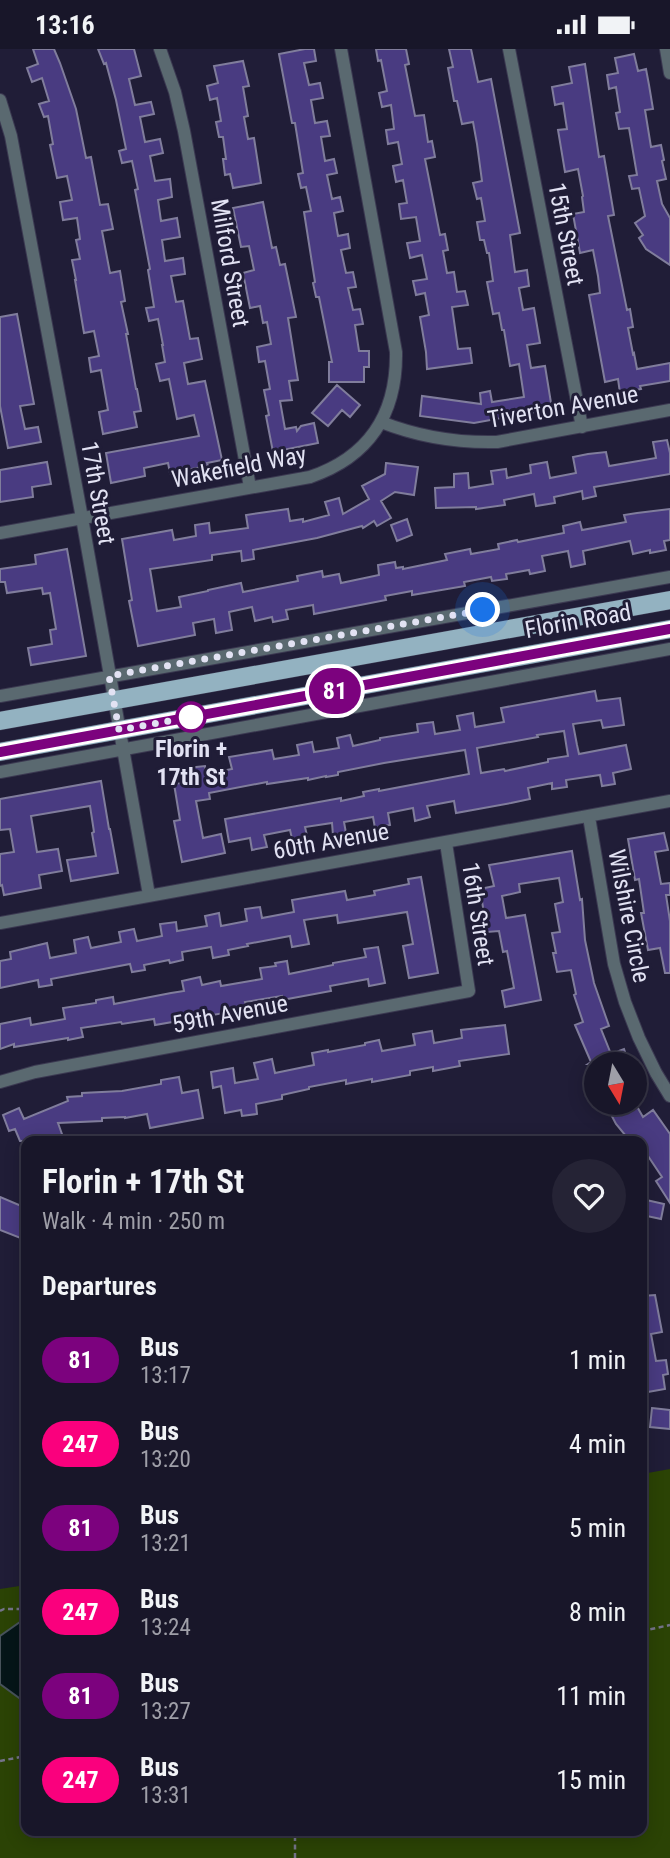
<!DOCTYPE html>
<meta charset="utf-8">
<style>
:root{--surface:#181629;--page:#252335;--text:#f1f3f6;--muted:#9f9fa8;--line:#363546}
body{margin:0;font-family:"Roboto Condensed",sans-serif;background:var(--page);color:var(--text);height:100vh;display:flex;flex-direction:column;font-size:26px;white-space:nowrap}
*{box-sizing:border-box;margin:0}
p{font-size:23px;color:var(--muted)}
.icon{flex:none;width:38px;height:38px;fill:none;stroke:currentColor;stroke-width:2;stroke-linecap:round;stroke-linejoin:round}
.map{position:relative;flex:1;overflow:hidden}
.sheet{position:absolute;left:21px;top:1087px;width:626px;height:700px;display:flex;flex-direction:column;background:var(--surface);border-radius:14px;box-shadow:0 4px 18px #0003,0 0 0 2px var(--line)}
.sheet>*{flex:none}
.badge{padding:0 14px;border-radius:23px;font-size:24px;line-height:46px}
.needle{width:46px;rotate:170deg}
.controls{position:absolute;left:584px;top:1003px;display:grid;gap:14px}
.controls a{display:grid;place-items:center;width:63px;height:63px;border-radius:50%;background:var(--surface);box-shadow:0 4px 18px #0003,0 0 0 2px var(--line);font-size:35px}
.you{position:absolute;width:35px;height:35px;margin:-18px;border:5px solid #fff;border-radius:50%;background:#1a73e8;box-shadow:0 0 0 10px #1a73e833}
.map>.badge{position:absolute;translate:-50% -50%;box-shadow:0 0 0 4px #fff}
h2{padding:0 21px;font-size:26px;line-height:63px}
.round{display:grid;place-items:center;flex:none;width:74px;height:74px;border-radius:37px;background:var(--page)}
.headline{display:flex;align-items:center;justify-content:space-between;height:119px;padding:0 21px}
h1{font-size:33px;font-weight:700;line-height:52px}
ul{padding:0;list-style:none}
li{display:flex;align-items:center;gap:21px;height:84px;padding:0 21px}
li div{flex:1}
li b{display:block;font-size:26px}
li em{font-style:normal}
li .badge{min-width:77px;font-weight:700;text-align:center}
.status{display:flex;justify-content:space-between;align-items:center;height:49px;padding:0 35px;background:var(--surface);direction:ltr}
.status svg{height:19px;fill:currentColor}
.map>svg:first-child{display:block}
.green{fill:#2b4305}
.water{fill:#051518;stroke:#47525a;stroke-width:2}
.building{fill:#493b81;stroke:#807d9c;stroke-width:2;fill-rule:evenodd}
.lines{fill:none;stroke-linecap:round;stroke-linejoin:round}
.street-casing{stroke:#3b3951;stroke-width:14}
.primary-casing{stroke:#3b3951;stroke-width:19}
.path{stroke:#747389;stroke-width:2.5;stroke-dasharray:5 3.5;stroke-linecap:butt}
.street{stroke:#5a6970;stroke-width:12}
.primary{stroke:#93b2c1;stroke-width:18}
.line-casing{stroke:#fff;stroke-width:16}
.line{stroke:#7c027e;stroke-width:10}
.walk{stroke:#e2e2f3;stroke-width:7;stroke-dasharray:0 12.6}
.stop-dot{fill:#fff;stroke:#7c027e;stroke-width:3.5}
.labels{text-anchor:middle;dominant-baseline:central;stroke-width:6;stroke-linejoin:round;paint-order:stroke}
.street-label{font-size:24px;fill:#e2e2f3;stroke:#201d37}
.stop-label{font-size:24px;font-weight:bold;fill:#e2e2f3;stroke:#201d37}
</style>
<div class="status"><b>13:16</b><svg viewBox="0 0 49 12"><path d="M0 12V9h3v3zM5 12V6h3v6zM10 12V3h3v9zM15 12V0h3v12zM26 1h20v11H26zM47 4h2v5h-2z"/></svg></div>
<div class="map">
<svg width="670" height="1809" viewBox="0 0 670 1809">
<rect width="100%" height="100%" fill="#201d37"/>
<!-- green -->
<path class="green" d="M 670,1420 L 670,1809 L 0,1809 L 0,1540 L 26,1536 L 26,1782 L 642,1782 L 642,1425 Z"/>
<!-- water -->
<path class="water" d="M 20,1573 L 26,1573 L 26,1654 L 0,1635 L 0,1587 Z"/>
<!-- building -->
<path class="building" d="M 33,0 L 54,0 L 60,14 L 76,60 L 86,109 L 91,108 L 100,156 L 108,155 L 113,180 L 102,182 L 110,224 L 120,222 L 125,252 L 121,253 L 128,285 L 126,285 L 136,340 L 137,340 L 141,362 L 134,363 L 137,378 L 103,385 L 99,363 L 108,361 L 101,321 L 91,323 L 89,309 L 99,307 L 94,282 L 84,284 L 75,231 L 76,231 L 72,211 L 80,210 L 76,191 L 80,190 L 77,169 L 63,171 L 60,153 L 72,151 L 67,127 L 57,129 L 50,96 L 53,95 L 48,67 L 44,68 L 39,55 L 49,52 L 42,29 L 32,33 L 27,19 L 38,15 Z
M 98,0 L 134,0 L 141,27 L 129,30 L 135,56 L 151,53 L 154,65 L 140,68 L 145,93 L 160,90 L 163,104 L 150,107 L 155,132 L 170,130 L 172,148 L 158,151 L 161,172 L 177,169 L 180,188 L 162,191 L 165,212 L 183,209 L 185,225 L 171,227 L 176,253 L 183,252 L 190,290 L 198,289 L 202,310 L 184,314 L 188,335 L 205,332 L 222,411 L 207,414 L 208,417 L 170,424 L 168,414 L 144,419 L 145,427 L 111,434 L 106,404 L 199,387 L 194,366 L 177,370 L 169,330 L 160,332 L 156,315 L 165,313 L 162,296 L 163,296 L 158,270 L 149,272 L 146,259 L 154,258 L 148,221 L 150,220 L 135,141 L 138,140 L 132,112 L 122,114 L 119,102 L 126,100 L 116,51 L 106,14 L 104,15 Z
M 305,0 L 314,0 L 316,12 L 304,14 L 309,36 L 320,34 L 323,49 L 311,51 L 315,74 L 327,72 L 330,87 L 321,88 L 325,112 L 334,110 L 337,124 L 327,126 L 332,150 L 340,148 L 343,162 L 334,164 L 338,187 L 348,185 L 350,199 L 341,201 L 346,224 L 353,223 L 356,238 L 348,239 L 353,261 L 360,260 L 363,275 L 355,276 L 359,302 L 369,302 L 369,318 L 364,318 L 364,333 L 329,333 L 329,313 L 332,313 L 319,248 L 316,248 L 313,234 L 315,233 L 304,163 L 311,162 L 306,138 L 301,139 L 298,125 L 303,124 L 295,74 L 292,74 L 279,5 Z
M 376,0 L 406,0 L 409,15 L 405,16 L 415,67 L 424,66 L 428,93 L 432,92 L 435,108 L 425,110 L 440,186 L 445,185 L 448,201 L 443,202 L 447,224 L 454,223 L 457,243 L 465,242 L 468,256 L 452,258 L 458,300 L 470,299 L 472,314 L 427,320 L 426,303 L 420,268 L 429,266 L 425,244 L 416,246 L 413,232 L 427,230 L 422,206 L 410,209 L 407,194 L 420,192 L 416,168 L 401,170 L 399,155 L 407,154 L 403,131 L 396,133 L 393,117 L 402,115 L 398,93 L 388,95 L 386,81 L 394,80 L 391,56 L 382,58 L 379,44 L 387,42 L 381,11 L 378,12 Z
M 449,0 L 471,0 L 478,33 L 491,30 L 520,184 L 510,186 L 515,223 L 527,221 L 529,237 L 519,239 L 523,261 L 534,259 L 540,294 L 527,296 L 531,319 L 545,317 L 552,360 L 474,374 L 420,367 L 422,347 L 481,355 L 480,344 L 490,342 L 492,353 L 524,348 L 519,315 L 510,317 L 504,281 L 502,281 L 499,264 L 493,265 L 487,233 L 493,232 L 489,204 L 487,204 L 484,191 L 480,191 L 477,173 L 485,172 L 481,149 L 477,150 L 473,134 L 482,132 L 477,95 L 473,73 L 462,75 L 457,52 L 454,52 L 448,19 L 453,18 Z
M 634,5 L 638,22 L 646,20 L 649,36 L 653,60 L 645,61 L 651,98 L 661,96 L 664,111 L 662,112 L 666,130 L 657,132 L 662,155 L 670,169 L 670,216 L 646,200 L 639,189 L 643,186 L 635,174 L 645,167 L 639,139 L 632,140 L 629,127 L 637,126 L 629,79 L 619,80 L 616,64 L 620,63 L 616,38 L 609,40 L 607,26 L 618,24 L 615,9 Z
M 243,12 L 249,37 L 243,38 L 248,67 L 244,68 L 248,90 L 254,89 L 261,134 L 233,139 L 230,125 L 225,126 L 223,110 L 226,110 L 223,88 L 219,88 L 216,73 L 221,72 L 217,49 L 210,51 L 207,37 L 218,34 L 214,17 Z
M 585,15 L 599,108 L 604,107 L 614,166 L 608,167 L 627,261 L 630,260 L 633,278 L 628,279 L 633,305 L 634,304 L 637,320 L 670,314 L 670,332 L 640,337 L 641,340 L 620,344 L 618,330 L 605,333 L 589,246 L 600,244 L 598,227 L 593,201 L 580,204 L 573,165 L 584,163 L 582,148 L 583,147 L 578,120 L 565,123 L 558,81 L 567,80 L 563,54 L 555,56 L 552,38 L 572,34 L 569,18 Z
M 263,153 L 272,199 L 276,198 L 280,216 L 285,215 L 296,268 L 288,269 L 298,331 L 289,332 L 292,351 L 280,352 L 285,380 L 296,378 L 297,382 L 301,377 L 314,374 L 318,394 L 273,403 L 266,367 L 269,366 L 264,341 L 270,340 L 265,312 L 259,313 L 257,298 L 271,295 L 267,273 L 263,274 L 260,257 L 250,259 L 243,224 L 254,221 L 249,197 L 241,198 L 233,159 Z
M 17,265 L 34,355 L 20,357 L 25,380 L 38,378 L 41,393 L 8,399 L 0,357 L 0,268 Z
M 337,336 L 360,356 L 350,368 L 342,361 L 328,377 L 312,364 Z
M 667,391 L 670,404 L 670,425 L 594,438 L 596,447 L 583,450 L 582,442 L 554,448 L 555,454 L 536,457 L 534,445 L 504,451 L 505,456 L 476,460 L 476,458 L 436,459 L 435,439 L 454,438 L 454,425 L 468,424 L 469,439 L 493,435 L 491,422 L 506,420 L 507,429 L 531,424 L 530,416 L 547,413 L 550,429 L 576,424 L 573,408 L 588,405 L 606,403 L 609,417 L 656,409 L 653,393 Z
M 47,413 L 51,435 L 32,438 L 33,448 L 0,453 L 0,421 Z
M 386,414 L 418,418 L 414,446 L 395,443 L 381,452 L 391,469 L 377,477 L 374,472 L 363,479 L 362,477 L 317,489 L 253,501 L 254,510 L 242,512 L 241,502 L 212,506 L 212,511 L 150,520 L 157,562 L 181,558 L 179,548 L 208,542 L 208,541 L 241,534 L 243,543 L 298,532 L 297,527 L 322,522 L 323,528 L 339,525 L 341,534 L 379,526 L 378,516 L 395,513 L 396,519 L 403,518 L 403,520 L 447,511 L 445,505 L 470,500 L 471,505 L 499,500 L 498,495 L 517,491 L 518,493 L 564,484 L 563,477 L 580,473 L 582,481 L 626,473 L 624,466 L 637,464 L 670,460 L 670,491 L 664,492 L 666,501 L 650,504 L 650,501 L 633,505 L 630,492 L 583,502 L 585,515 L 571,518 L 568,502 L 542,507 L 545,522 L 530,525 L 529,521 L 506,525 L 507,530 L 492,532 L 491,528 L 464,533 L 465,537 L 412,546 L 412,542 L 385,547 L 386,551 L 314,565 L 313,556 L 286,561 L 288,570 L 273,573 L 272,568 L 255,572 L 252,558 L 229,563 L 232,581 L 216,584 L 214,570 L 193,574 L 195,586 L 138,597 L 129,552 L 132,551 L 122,490 L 172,481 L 174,491 L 196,487 L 195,476 L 209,474 L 210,484 L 248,479 L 246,466 L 288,460 L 290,472 L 303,470 L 303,473 L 329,466 L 325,453 L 339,449 L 343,465 L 369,450 L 362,437 L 385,425 Z
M 407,470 L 412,486 L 397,492 L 391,476 Z
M 67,500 L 86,607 L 31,616 L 28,599 L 52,595 L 50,581 L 56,580 L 50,544 L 43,545 L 42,539 L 7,544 L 5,533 L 0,533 L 0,520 L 36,515 L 35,506 Z
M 595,642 L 597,652 L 620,649 L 624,676 L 603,679 L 601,671 L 573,675 L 577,696 L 579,705 L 626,696 L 631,720 L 613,724 L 615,735 L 602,737 L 600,726 L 566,731 L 567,738 L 552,740 L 552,734 L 528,739 L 530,750 L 511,754 L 456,764 L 454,752 L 427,757 L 430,768 L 415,772 L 413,759 L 388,764 L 390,776 L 375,779 L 373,768 L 344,773 L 346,784 L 333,786 L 332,774 L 305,778 L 308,791 L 293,794 L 290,781 L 264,786 L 267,798 L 252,801 L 250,789 L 229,793 L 225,770 L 341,749 L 341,752 L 364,747 L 363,743 L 379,740 L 379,742 L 469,725 L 465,701 L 384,714 L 338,723 L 338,726 L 326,728 L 326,727 L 308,731 L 308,729 L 267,735 L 267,733 L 209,744 L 210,750 L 196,752 L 203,789 L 221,785 L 225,804 L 182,813 L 174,772 L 180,771 L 174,735 L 189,733 L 187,719 L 205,717 L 206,725 L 232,720 L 229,708 L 272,701 L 274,710 L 299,706 L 297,696 L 312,693 L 314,703 L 339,699 L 337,689 L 350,686 L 353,697 L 380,691 L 380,689 L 418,683 L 417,675 L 433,673 L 435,685 L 460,681 L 457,667 L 473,664 L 475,678 L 504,673 L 501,659 ZM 564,682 L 568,707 L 548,710 L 548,713 L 505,722 L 504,720 L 481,724 L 477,699 L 538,688 L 537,686 Z
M 101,732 L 109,780 L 110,780 L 118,824 L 71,832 L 67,811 L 96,807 L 92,784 L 94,783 L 90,757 L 31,767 L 37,803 L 58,800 L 62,822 L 39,826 L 41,839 L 4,846 L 2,836 L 0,837 L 0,805 L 14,803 L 10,780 L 0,781 L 0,750 Z
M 664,784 L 668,801 L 655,803 L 661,835 L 670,834 L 670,846 L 666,846 L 670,872 L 670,924 L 665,924 L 660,899 L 648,901 L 641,864 L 644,864 L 639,830 L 635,831 L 628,790 Z
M 572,802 L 580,851 L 582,850 L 585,891 L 594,934 L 609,977 L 601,980 L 611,1005 L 624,1000 L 629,1015 L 588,1015 L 591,1013 L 575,976 L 583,973 L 574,946 L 576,945 L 571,921 L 557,923 L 553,904 L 556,904 L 552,884 L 560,883 L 555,855 L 563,853 L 559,829 L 519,835 L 520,843 L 502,847 L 506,869 L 525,866 L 541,951 L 505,958 L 502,942 L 514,939 L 507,902 L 503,903 L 499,882 L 487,883 L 480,840 L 494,837 L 489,816 Z
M 421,828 L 438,924 L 409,929 L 403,897 L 413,895 L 407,863 L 338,874 L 337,866 L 304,871 L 309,895 L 292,898 L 290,887 L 247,895 L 248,897 L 228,901 L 229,906 L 213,909 L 211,898 L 182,903 L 183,911 L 170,914 L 169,911 L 144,916 L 145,921 L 132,923 L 130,915 L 51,930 L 52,936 L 39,938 L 38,931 L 0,939 L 0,912 L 11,910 L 10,903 L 47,894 L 50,909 L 76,904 L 74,891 L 88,888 L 91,899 L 121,893 L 119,883 L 134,880 L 137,892 L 162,887 L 160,875 L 176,873 L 177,882 L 207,877 L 205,867 L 219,864 L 221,877 L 247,872 L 245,860 L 260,858 L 262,869 L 294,863 L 292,851 L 345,842 L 347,851 L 375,846 L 374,842 L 409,835 L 408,830 Z
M 378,898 L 385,934 L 369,937 L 368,930 L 330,937 L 331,942 L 282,951 L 282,947 L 245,953 L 247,960 L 155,976 L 154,970 L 122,975 L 121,973 L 81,979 L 83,988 L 68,991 L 68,989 L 14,998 L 14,995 L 0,1000 L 0,975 L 30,969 L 31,976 L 65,970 L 63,959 L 96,954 L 96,951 L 113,948 L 114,955 L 171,944 L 184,942 L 182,932 L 200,928 L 202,936 L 220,932 L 221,937 L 262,930 L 260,919 L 276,917 L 275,914 L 287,912 L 289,925 L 333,916 L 333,914 L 366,908 L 364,900 Z
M 505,976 L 509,1005 L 459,1012 L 460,1017 L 433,1022 L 433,1018 L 410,1022 L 410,1026 L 372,1033 L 372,1030 L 346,1035 L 346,1031 L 309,1038 L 309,1040 L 282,1046 L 282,1050 L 256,1055 L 257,1065 L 242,1067 L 241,1061 L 225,1064 L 221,1037 L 213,1039 L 211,1023 L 233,1019 L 235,1034 L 258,1030 L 254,1014 L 272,1010 L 275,1024 L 314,1016 L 312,1004 L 328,1001 L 328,1003 L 365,996 L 365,994 L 379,991 L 382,1002 L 415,996 L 413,985 L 432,982 L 434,994 L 462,989 L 461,981 Z
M 179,1028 L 182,1044 L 198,1041 L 203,1069 L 150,1079 L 147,1065 L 125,1069 L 125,1068 L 102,1069 L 102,1072 L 58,1074 L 63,1088 L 53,1092 L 20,1092 L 15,1080 L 9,1082 L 3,1066 L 19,1059 L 24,1070 L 68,1052 L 67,1048 L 82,1047 L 82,1044 L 122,1042 L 161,1035 L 161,1031 Z
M 605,1054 L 635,1054 L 643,1068 L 653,1061 L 670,1085 L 670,1154 L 656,1132 L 662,1128 L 642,1098 L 642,1092 L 630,1092 L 616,1075 Z
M 0,1148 L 26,1159 L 26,1181 L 23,1190 L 0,1181 Z
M 642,1150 L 664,1155 L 661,1170 L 642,1166 Z
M 655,1246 L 662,1283 L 651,1285 L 656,1312 L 666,1311 L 668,1325 L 663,1326 L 665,1340 L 642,1344 L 642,1247 Z
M 652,1359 L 670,1361 L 670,1380 L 650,1378 Z"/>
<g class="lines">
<defs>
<path id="street" d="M 160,0 L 175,43 L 184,82 L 250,438
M 509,0 L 582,378
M 666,0 L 670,24
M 0,51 L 11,87 L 82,469 L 149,846
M 381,373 C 419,388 456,394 497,393 L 670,361
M 0,484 L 310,428 C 369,408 397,365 396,303 L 341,0
M 0,647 L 670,528
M 0,723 L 670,600
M 589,768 L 614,915 L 625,953 L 639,989 L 656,1024 L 670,1047
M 0,874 L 670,752
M 0,1033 L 35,1023 L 469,942 L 446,794"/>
<path id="primary" d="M 0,672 L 670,551
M 0,703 L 670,580"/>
</defs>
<!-- street casing -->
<use href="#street" class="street-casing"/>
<!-- primary casing -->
<use href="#primary" class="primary-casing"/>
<!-- path -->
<path class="path" d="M 0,1562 L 4,1560 L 26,1560
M 642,1582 L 670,1576
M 0,1712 L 26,1707
M 295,1809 L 295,1782"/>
<!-- street -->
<use href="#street" class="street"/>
<!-- primary -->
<use href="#primary" class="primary"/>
</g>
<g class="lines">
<defs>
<path id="line" d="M 0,703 L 670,580"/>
</defs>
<!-- line casing -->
<use href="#line" class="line-casing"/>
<!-- line -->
<use href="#line" class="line"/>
<!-- walk -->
<path class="walk" d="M 191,668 L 198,667 L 119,681 L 109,627 L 483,561"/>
</g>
<!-- markers -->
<circle class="stop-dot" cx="191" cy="668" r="14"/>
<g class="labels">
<!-- street labels -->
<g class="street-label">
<text transform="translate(566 185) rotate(79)">15th Street</text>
<text transform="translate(230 214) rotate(80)">Milford Street</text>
<text transform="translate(563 358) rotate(-10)">Tiverton Avenue</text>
<text transform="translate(239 418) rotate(-11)">Wakefield Way</text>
<text transform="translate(98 444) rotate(80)">17th Street</text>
<text transform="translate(578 572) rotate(-10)">Florin Road</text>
<text transform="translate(331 792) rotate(-10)">60th Avenue</text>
<text transform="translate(478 865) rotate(81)">16th Street</text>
<text transform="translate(629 867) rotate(79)">Wilshire Circle</text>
<text transform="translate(230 965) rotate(-11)">59th Avenue</text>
</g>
<!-- stop labels -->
<g class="stop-label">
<text x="191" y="700">Florin +<tspan x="191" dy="28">17th St</tspan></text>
</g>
</g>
</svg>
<div class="controls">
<a><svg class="needle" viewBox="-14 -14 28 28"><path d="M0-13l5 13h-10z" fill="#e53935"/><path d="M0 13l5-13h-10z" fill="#9f9fa8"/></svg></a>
</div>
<div class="you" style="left:483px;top:561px"></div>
<b class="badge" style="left:335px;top:642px;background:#7c027e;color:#fff">81</b>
<section class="sheet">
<div class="headline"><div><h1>Florin + 17th St</h1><p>Walk · 4 min · 250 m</p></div><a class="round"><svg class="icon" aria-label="heart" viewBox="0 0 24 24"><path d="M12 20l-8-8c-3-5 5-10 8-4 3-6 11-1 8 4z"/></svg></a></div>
<h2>Departures</h2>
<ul>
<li><span class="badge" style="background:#7c027e;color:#fff">81</span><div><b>Bus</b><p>13:17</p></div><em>1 min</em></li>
<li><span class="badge" style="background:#fa007d;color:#fff">247</span><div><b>Bus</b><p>13:20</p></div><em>4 min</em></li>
<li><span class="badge" style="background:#7c027e;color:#fff">81</span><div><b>Bus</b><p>13:21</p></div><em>5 min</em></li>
<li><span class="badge" style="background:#fa007d;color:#fff">247</span><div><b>Bus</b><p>13:24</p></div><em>8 min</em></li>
<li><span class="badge" style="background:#7c027e;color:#fff">81</span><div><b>Bus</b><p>13:27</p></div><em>11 min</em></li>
<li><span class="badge" style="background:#fa007d;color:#fff">247</span><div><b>Bus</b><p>13:31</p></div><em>15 min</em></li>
</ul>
</section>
</div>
